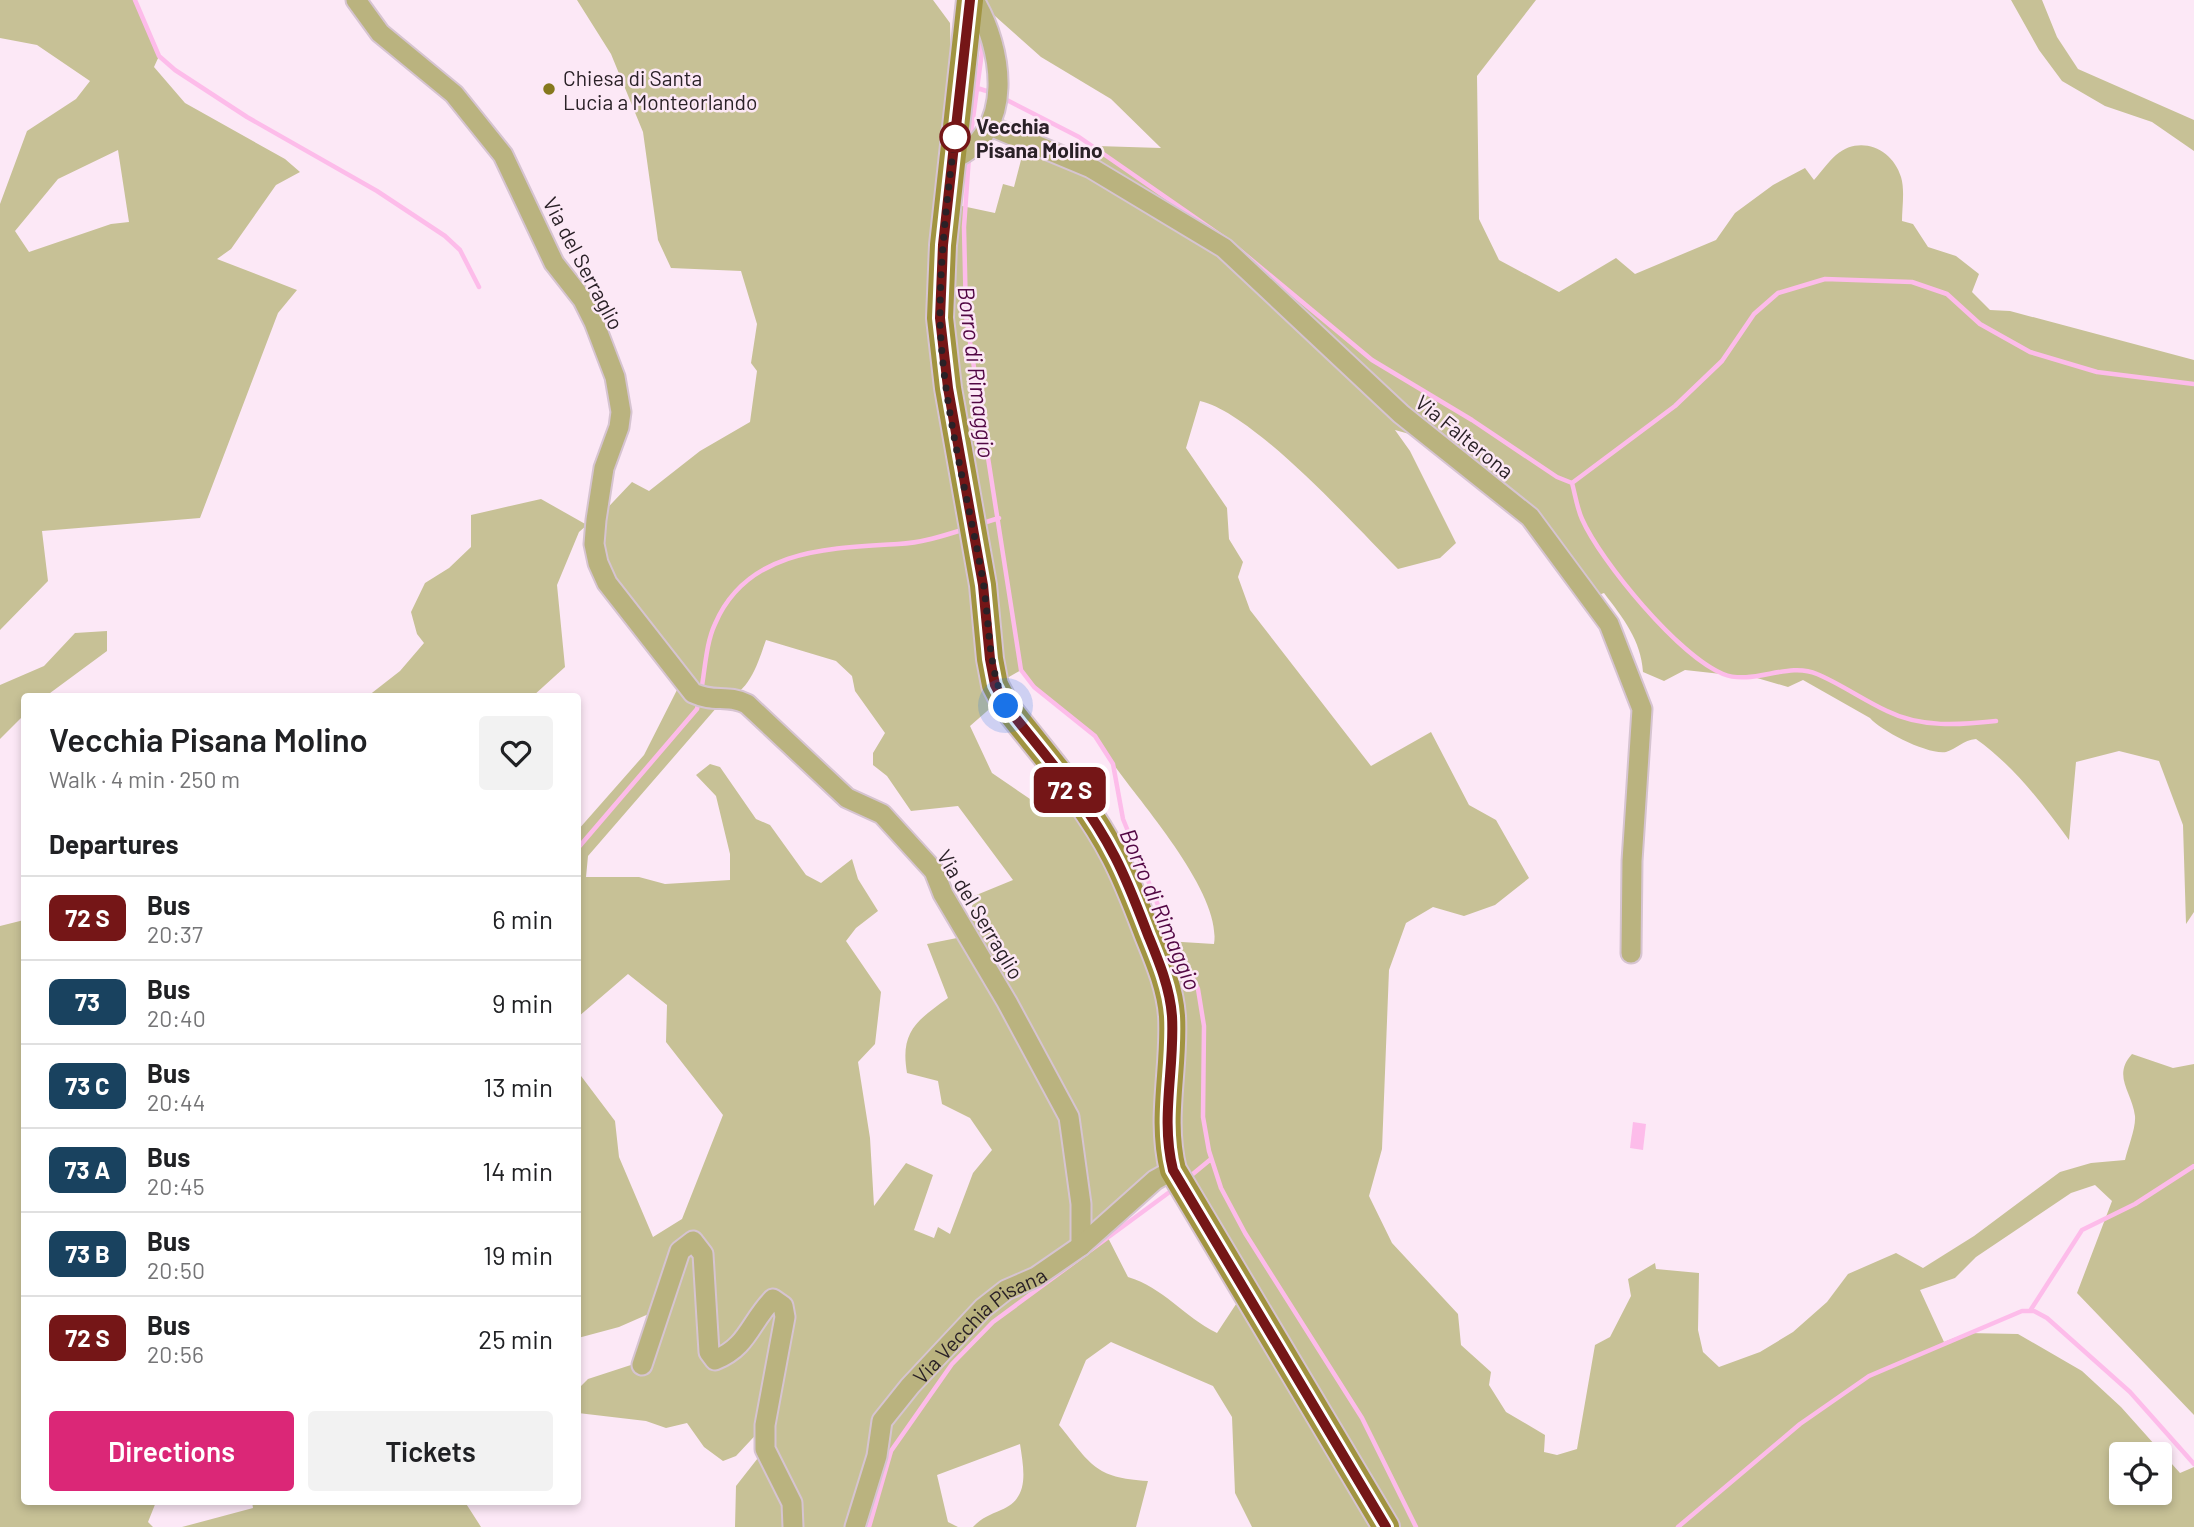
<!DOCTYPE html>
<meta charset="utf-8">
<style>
:root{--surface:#fff;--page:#f2f2f2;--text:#202124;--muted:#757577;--line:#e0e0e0;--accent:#db2777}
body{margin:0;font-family:Barlow,sans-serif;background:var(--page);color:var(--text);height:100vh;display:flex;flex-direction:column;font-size:26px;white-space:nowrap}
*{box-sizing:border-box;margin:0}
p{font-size:23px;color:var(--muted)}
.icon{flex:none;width:38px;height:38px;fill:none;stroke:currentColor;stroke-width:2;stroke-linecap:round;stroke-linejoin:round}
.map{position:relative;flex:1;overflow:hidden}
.details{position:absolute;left:21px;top:693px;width:560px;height:812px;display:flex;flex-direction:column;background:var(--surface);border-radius:7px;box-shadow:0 4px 10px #0003}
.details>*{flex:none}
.badge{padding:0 14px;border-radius:10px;font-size:24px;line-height:46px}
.buttons{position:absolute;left:2109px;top:1442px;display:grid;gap:14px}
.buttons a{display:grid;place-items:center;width:63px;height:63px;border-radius:7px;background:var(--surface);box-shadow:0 4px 10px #0003;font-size:35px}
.you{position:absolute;width:35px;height:35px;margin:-18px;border:5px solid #fff;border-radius:50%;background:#1a73e8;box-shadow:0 0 0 10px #1a73e833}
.map>.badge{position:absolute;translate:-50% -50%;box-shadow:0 0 0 4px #fff}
h2{padding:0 28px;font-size:26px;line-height:63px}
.round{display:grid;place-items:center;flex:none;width:74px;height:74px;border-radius:7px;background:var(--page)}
.overview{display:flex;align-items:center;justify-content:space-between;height:119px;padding:0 28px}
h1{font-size:33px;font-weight:600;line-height:52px}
.action{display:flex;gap:14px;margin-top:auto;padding:14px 28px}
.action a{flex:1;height:80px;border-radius:7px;background:var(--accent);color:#fff;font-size:28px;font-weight:600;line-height:80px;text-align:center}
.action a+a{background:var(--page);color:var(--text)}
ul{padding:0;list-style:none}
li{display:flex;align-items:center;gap:21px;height:84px;padding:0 28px;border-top:2px solid var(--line)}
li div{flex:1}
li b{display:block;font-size:26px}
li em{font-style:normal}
li .badge{min-width:77px;font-weight:700;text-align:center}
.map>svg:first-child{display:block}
.green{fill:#c7c196;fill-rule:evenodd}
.water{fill:#fdbcea}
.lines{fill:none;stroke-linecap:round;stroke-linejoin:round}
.stream{stroke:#fdbcea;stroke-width:4.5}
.street-casing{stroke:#d6c4d1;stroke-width:23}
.secondary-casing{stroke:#d6c4d1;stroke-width:30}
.street{stroke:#bab37f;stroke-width:19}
.secondary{stroke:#a19441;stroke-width:26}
.line-casing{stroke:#fff;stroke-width:16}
.line{stroke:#751617;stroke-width:10}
.walk{stroke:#2a2127;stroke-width:7;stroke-dasharray:0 12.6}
.poi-dot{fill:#85781d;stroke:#fce8f6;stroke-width:2.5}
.stop-dot{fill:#fff;stroke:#751617;stroke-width:3.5}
.labels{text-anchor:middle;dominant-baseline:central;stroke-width:5;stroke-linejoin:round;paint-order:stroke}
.poi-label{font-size:21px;fill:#2a2127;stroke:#fce8f6;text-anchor:start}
.stop-label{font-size:21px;font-weight:bold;fill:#2a2127;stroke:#fce8f6;text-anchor:start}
.street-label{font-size:21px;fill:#2a2127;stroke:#fce8f6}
.water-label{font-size:23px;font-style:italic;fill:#520744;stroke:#fce8f6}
</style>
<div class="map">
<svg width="2194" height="1527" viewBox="0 0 2194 1527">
<rect width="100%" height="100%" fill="#fce8f6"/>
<!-- green -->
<path class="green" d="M 0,0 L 135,0 L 159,56 L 154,67 L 185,103 L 285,159 L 300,172 L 276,185 L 231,249 L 217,259 L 297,290 L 278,313 L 200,518 L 42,531 L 48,581 L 0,630 L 0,204 L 27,131 L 76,99 L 90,81 L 37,45 L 0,38 ZM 118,150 L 129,222 L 111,224 L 29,252 L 15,231 L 58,179 Z
M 577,0 L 933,0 L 950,23 L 953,159 L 948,203 L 995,213 L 1003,184 L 1014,187 L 1021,160 L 1034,143 L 1064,156 L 1097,146 L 1161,148 L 1111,99 L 1041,57 L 977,0 L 1536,0 L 1477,76 L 1479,219 L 1499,260 L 1559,292 L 1616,258 L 1635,274 L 1716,240 L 1735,213 L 1773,185 L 1805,168 L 1814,180 C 1821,172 1828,162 1836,155 C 1860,134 1893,149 1901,177 C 1905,190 1902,208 1902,221 L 1913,224 L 1928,247 L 1956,256 L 1979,274 L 1972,292 L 1990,310 L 2010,311 L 2194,360 L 2194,912 L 2186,924 L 2183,825 L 2159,761 L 2119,751 L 2076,762 L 2069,840 C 2042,803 2014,766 1976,739 C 1963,740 1957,749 1946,752 C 1928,755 1881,731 1870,718 L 1803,680 L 1788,687 L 1757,678 L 1685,670 L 1664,681 L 1643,672 C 1641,640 1623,618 1604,593 L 1593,597 L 1516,498 L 1420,437 L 1395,430 L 1410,451 L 1456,543 L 1440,558 L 1398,569 C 1356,527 1254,413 1200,401 L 1186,448 L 1227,508 L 1229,539 L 1243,562 L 1238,577 L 1250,610 L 1371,766 L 1431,732 L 1469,805 L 1496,820 L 1529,878 L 1495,905 L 1464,916 L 1433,907 L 1406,923 L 1389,970 L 1382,1149 L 1369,1196 L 1392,1243 L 1458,1314 L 1461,1345 L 1491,1372 L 1489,1385 L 1506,1412 L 1545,1435 L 1544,1452 L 1557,1455 L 1577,1449 L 1595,1345 L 1610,1337 L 1631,1296 L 1628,1279 L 1655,1263 L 1656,1269 L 1699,1273 L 1698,1330 L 1703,1352 L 1719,1367 L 1760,1352 L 1793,1332 L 1827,1302 L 1848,1274 L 1896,1253 L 1923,1268 L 1974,1236 L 2060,1172 L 2091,1163 L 2125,1160 C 2128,1147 2136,1128 2135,1116 C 2132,1092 2112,1076 2132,1054 L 2173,1068 L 2194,1064 L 2194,1415 L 2077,1293 L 2112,1201 L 2095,1185 L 2071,1193 L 1976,1257 L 1955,1278 L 1920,1290 L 1944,1342 L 1967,1333 L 2018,1334 L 2082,1371 L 2121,1407 L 2180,1473 L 2194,1467 L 2194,1527 L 1252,1527 L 1235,1493 L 1232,1417 L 1213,1386 L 1111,1342 L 1086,1360 L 1059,1425 C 1091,1464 1094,1478 1148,1481 L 1136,1527 L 973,1527 C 981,1518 990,1515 1001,1510 C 1030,1498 1024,1471 1020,1444 L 937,1475 L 948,1522 L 958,1527 L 735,1527 L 736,1486 L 765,1449 L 764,1426 L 736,1456 L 723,1461 L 704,1447 L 687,1423 L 666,1428 L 646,1421 L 578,1413 L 578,1389 L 588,1379 L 637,1363 L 660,1309 L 619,1327 L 578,1338 L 578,1072 L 615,1121 L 619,1157 L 653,1237 L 682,1219 L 723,1115 L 666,1042 L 667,1005 L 628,974 L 578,1017 L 578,830 L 644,755 L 681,682 L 607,583 L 596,520 L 632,482 L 649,491 L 700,451 L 750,422 L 757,371 L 751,363 L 757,324 L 741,271 L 671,268 L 658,240 L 643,132 L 611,54 ZM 766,640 L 836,661 L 852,676 L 855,691 L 885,733 L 873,753 L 873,765 L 887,776 L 911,811 L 958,806 L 1013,880 L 974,896 L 967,936 L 927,944 L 948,998 C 916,1021 900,1032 907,1073 L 938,1081 L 942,1104 L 970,1118 L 992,1150 L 973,1173 L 950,1234 L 938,1227 L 934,1238 L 914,1230 L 933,1175 L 906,1163 L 874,1206 L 870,1138 L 858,1062 L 875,1044 L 881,992 L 846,941 L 856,928 L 878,911 L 858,879 L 852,859 L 821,883 L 806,875 L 770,825 L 756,819 L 720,767 L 710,764 L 696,775 L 716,796 L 730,854 L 730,880 L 665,884 L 639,877 L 586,877 L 588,856 L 724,699 C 750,693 758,662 766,640 ZM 1021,670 C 1041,696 1069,712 1093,734 C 1102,742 1107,755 1114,765 C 1143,806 1222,894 1214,944 L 1150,940 L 1063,781 L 1033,801 L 992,773 L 970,726 L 1002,698 L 995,685 ZM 1173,1170 L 1244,1292 L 1217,1333 C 1183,1316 1164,1288 1128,1277 L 1102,1226 ZM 2121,1454 L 2160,1454 L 2160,1493 L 2121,1493 Z
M 2011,0 L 2042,0 L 2057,37 L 2078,69 L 2194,120 L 2194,151 L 2152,122 L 2105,106 L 2062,81 L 2039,50 Z
M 541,499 L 587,525 L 579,532 L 557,585 L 565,667 L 533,696 L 368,696 L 400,671 L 424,643 L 417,634 L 411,612 L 425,583 L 449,568 L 471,547 L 471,515 Z
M 107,631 L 107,651 L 46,696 L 24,696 L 24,715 L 0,739 L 0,685 L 44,666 L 75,633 Z
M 24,920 L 24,1502 L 156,1502 L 148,1522 L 153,1527 L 0,1527 L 0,926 Z
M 252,1502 L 465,1502 L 481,1527 L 182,1527 L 253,1508 Z"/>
<!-- water -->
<path class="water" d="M 1633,1122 L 1646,1124 L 1643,1150 L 1630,1148 Z"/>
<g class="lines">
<!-- stream -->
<path class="stream" d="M 135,0 L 159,56 L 175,70 L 247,117 L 377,191 L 445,236 L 460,250 L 479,287
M 977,88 L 993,93
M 1003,98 L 1079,137 L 1226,239
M 970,141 L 982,52 L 978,32
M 969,156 L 964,227 L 966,316 L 1021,670 L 1034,687 L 1095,736 L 1113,764 L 1123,819 L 1162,915 L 1198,989 L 1204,1026 L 1203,1117 L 1209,1151 L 1221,1188 L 1245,1233 L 1362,1418 L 1416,1527
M 1236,247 L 1372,360 L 1472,420 L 1557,477 L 1572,483
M 1572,483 L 1675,406 L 1722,361 L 1754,314 L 1778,293 L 1825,279 L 1912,282 L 1947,294 L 1980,324 L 2030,352 L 2097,372 L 2194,384
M 1572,483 C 1575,494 1577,508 1582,519 C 1601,562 1679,656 1723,674 C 1753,686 1788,661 1817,674 C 1841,684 1863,700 1887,711 C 1921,728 1960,725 1996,721
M 980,524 L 999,518
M 701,692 C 705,670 706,643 715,624 C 747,549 828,548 898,544 C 921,543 943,536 965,529
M 578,848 L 697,709 L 699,700
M 1188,1178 L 1211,1159
M 2030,1311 L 2082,1230 L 2135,1204 L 2194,1166
M 869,1527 L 891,1451 L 952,1364 L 993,1322 L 1175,1188
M 1678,1527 L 1800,1424 L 1869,1376 L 2022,1311 L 2034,1311 L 2047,1318 L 2130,1392 L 2194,1464"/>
<defs>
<g id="street">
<path d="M 356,0 L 380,33 L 454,94 L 503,155 L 554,263 L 583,300 L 594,322 L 615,377 L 621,412 L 619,427 L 604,468 L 596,520 L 594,544 L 598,563 L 607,583 L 693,693 C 714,703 727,694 747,704 L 847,798 L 882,814 L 934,871 L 943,894 L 1007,1002 L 1069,1117 L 1081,1204 L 1081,1246"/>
<path d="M 990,126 L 1091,168 L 1224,248 L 1401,414 L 1530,517 L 1609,624 L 1642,709 L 1632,861 L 1631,953"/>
<path d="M 953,159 C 1016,132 1003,48 974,0"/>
<path d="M 642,1365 L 680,1251 L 693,1241 L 703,1254 L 709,1352 L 715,1360 C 748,1347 750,1322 773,1299 L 783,1306 L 785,1317 L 765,1425 L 765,1449 L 792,1503 L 793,1527"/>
<path id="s1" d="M 855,1527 L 877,1456 L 882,1421 L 910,1386 L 983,1308 L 1006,1290 L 1036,1277 L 1081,1246 L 1155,1180 L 1173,1170"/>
</g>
<path id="secondary" d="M 970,0 L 943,245 L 940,318 L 948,388 L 983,585 L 990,659 L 995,685 L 1006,706 C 1043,754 1087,802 1115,857 C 1128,882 1138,909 1148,935 C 1159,962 1170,988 1172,1016 C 1175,1068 1160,1118 1173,1170 L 1386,1527"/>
</defs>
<!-- street casing -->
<use href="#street" class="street-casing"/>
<!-- secondary casing -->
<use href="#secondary" class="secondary-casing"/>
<!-- street -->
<use href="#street" class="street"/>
<!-- secondary -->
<use href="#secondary" class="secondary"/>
</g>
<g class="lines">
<defs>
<path id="line" d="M 970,0 L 943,245 L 940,318 L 948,388 L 983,585 L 990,659 L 995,685 L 1006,706 C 1044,754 1087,802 1115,857 C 1128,882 1138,909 1148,935 C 1159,962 1170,988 1172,1016 C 1175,1068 1160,1118 1173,1170 L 1386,1527"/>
</defs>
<!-- line casing -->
<use href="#line" class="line-casing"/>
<!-- line -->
<use href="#line" class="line"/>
<!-- walk -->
<path class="walk" d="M 955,137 C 947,197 940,258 940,318 C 942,404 968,496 983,581 C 990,625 987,666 1006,706"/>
</g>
<!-- markers -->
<circle class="poi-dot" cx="549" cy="89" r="7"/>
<circle class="stop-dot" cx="955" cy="137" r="14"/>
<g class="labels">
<!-- poi labels -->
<g class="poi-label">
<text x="563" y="77">Chiesa di Santa<tspan x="563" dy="24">Lucia a Monteorlando</tspan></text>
</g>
<!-- stop labels -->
<g class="stop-label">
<text x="976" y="125">Vecchia<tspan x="976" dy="24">Pisana Molino</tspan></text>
</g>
<!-- street labels -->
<g class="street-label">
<text transform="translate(584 263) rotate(62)">Via del Serraglio</text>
<text transform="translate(1465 436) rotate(39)">Via Falterona</text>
<text transform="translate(981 914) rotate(59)">Via del Serraglio</text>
<text stroke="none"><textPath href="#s1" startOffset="248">Via Vecchia Pisana</textPath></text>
</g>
<!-- water labels -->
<g class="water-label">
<text transform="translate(977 372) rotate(83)">Borro di Rimaggio</text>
<text transform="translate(1161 909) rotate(67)">Borro di Rimaggio</text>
</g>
</g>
</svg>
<div class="buttons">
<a><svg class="icon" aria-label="locate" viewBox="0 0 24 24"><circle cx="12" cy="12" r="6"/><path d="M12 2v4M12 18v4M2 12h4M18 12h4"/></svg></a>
</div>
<div class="you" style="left:1006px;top:706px"></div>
<b class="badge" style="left:1070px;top:790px;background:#751617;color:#fff">72 S</b>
<section class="details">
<div class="overview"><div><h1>Vecchia Pisana Molino</h1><p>Walk · 4 min · 250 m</p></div><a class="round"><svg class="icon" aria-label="heart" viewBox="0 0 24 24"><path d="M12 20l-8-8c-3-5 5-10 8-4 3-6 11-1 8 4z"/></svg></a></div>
<h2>Departures</h2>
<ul>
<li><span class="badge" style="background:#751617;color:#fff">72 S</span><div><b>Bus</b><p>20:37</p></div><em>6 min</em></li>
<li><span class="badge" style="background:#19425f;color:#fff">73</span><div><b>Bus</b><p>20:40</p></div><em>9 min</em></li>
<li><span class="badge" style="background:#19425f;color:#fff">73 C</span><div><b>Bus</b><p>20:44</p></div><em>13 min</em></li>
<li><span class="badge" style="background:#19425f;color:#fff">73 A</span><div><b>Bus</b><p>20:45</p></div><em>14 min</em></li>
<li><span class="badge" style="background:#19425f;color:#fff">73 B</span><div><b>Bus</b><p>20:50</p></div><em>19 min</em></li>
<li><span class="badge" style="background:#751617;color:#fff">72 S</span><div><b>Bus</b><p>20:56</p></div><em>25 min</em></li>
</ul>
<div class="action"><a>Directions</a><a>Tickets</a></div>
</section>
</div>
